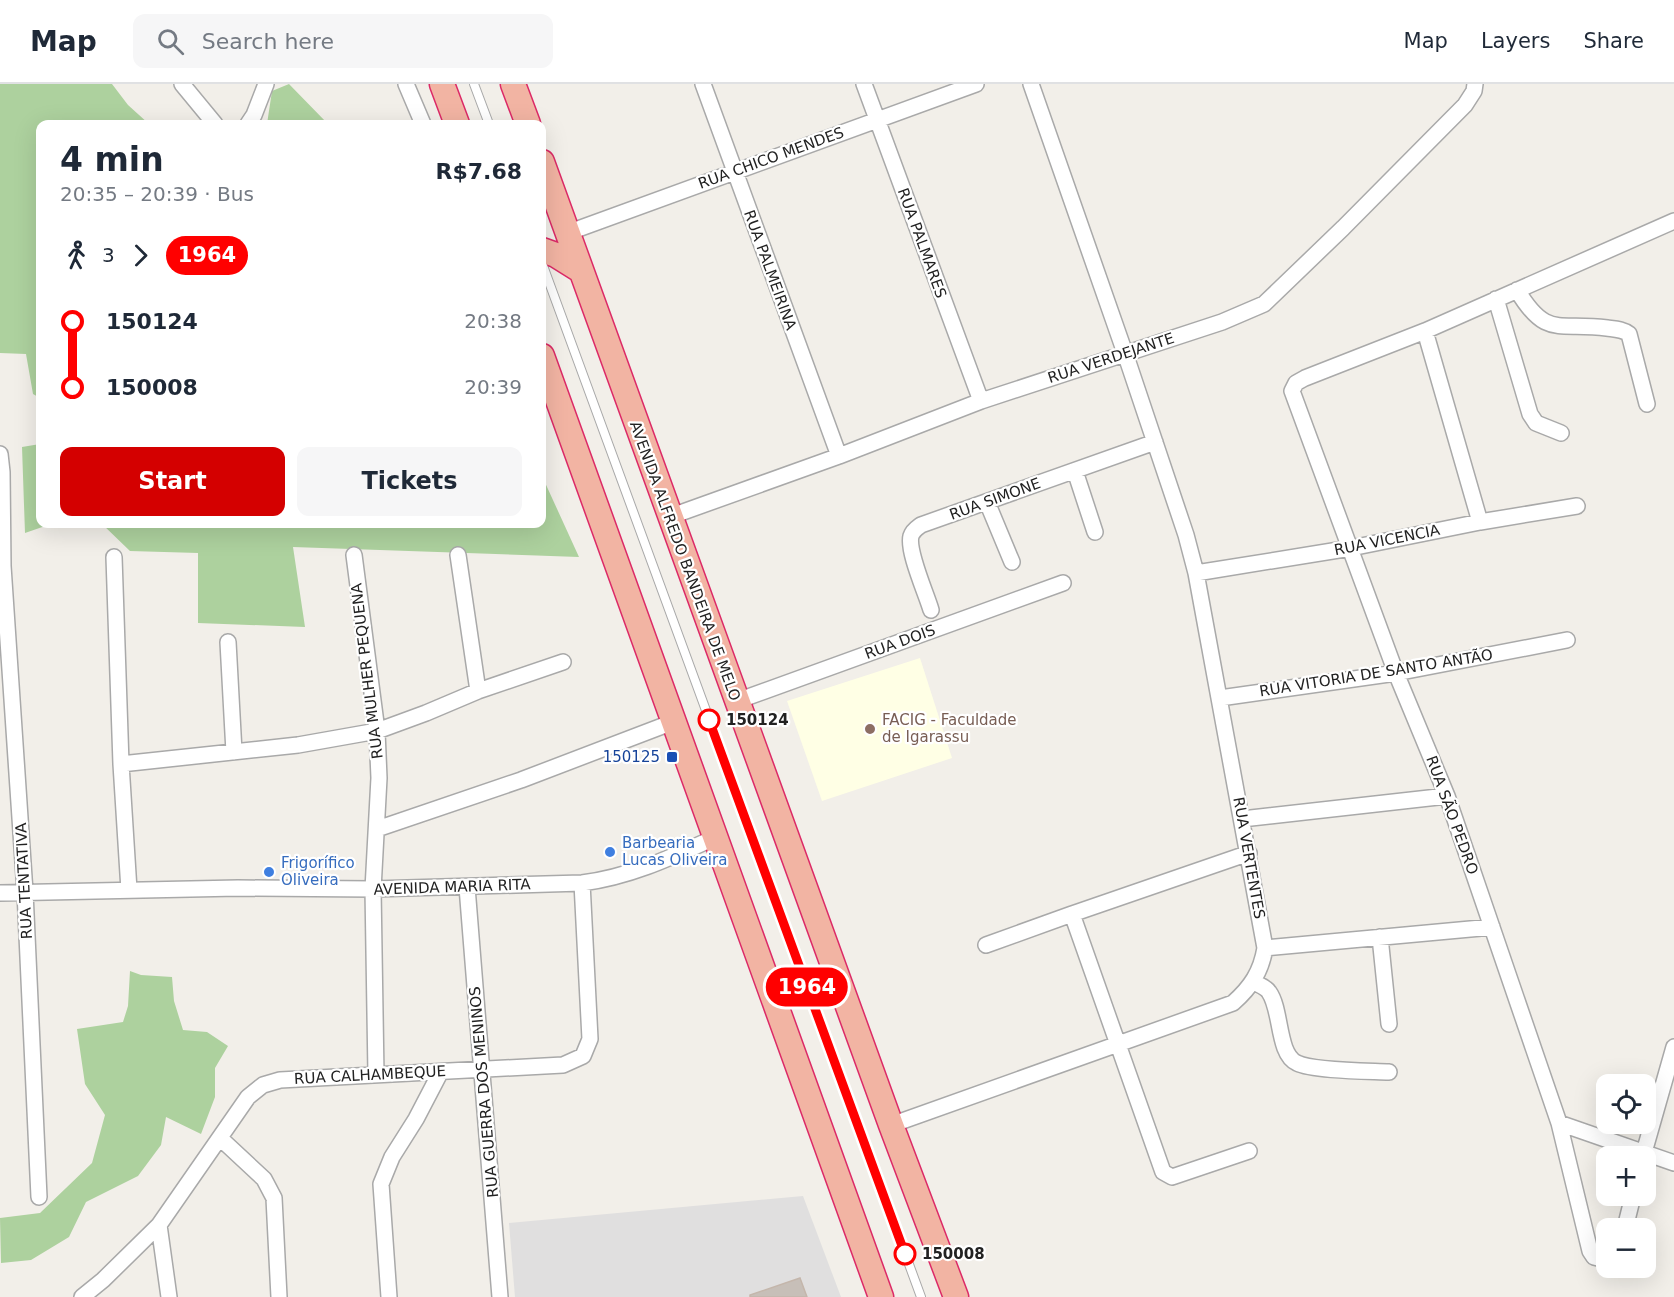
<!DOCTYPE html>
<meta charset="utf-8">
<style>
:root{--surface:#fff;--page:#f6f6f7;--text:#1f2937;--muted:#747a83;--line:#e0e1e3;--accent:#d40000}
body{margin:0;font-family:"DejaVu Sans",sans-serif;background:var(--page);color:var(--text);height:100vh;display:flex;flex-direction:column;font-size:22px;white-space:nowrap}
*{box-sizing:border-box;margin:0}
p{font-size:20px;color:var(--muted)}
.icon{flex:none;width:33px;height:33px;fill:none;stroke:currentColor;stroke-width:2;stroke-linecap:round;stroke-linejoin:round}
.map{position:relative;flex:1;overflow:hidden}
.details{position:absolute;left:36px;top:36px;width:510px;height:408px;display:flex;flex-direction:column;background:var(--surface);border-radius:12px;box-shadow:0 6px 24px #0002}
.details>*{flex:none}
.badge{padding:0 12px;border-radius:20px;font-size:21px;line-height:39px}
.buttons{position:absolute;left:1596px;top:990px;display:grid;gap:12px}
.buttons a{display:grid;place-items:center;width:60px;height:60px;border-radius:12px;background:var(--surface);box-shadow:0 6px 24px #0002;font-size:30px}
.map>.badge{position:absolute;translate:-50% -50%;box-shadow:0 0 0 3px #fff}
.legs{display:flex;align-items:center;gap:9px;height:66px;padding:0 24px;font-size:20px}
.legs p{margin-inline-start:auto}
.head{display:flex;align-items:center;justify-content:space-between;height:102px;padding:0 24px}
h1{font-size:33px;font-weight:700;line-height:45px}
.action{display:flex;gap:12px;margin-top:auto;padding:12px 24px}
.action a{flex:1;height:69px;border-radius:12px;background:var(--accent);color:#fff;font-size:24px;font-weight:700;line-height:69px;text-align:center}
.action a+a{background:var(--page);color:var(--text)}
ul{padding:0 24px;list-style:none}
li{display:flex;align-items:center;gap:21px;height:66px;font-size:22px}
li i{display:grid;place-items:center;width:9px;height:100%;margin:0 8px;background:currentColor}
li i::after{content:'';width:15px;height:15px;margin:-8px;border:4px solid;border-radius:50%;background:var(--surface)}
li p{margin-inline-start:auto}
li:first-child i{background:linear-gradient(#0000 50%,currentColor 0)}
li:last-child i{background:linear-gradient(currentColor 50%,#0000 0)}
header{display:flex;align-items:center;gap:36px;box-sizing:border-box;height:84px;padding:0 30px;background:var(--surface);border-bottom:2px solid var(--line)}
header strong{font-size:28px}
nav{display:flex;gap:33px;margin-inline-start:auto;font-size:21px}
.search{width:420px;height:54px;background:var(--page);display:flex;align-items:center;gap:15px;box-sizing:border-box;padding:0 21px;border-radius:12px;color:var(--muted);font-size:22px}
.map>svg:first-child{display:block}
.residential{fill:#e0dfdf}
.education{fill:#ffffe5}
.forest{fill:#add19e}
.building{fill:#c7bfb8;stroke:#c4b6ab;stroke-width:1.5}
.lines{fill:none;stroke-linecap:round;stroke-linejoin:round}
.service-casing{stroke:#a9a9a9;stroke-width:10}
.minor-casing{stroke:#a9a9a9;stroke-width:18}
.trunk-casing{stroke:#dc2a67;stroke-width:27}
.service{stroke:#fff;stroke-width:8}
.minor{stroke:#fff;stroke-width:15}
.trunk{stroke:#f2b4a3;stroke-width:24}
.line-1-casing{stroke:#fff;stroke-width:14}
.line-1{stroke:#f00;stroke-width:9}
.stop-1-dot{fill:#fff;stroke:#f00;stroke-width:3}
.education-dot{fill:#8d6e63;stroke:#fff;stroke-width:2}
.transit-dot{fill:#1a4fb4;stroke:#fff;stroke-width:2}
.shop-dot{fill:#3f7fe0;stroke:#fff;stroke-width:2}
.labels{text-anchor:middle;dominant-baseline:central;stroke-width:4.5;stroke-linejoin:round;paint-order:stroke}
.street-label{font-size:15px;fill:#222;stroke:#fff}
.stop-label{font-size:15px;font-weight:bold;fill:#222;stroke:#fff;text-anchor:start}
.education-label{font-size:15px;fill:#785e54;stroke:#fff;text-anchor:start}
.transit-label{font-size:15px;fill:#164399;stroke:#fff;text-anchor:end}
.shop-label{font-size:15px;fill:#366cbe;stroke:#fff;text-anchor:start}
</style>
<header>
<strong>Map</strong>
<div class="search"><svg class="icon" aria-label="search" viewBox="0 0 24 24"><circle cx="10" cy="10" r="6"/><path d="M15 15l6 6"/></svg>Search here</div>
<nav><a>Map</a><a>Layers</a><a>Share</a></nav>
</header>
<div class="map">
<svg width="1674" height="1213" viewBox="0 0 1674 1213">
<rect width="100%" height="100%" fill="#f2efe9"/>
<!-- residential -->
<path class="residential" d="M 803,1112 L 841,1213 L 515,1213 L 509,1139 Z"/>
<!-- education -->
<path class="education" d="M 920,574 L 952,674 L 822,717 L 787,617 Z"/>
<!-- forest -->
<path class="forest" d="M 0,0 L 112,0 L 128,21 L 149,40 L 40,40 L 40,314 L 33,310 L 26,270 L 0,269 Z
M 289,0 L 327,39 L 328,40 L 267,40 L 272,7 Z
M 40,360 L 40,440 L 51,440 L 25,449 L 22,363 Z
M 542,392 L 579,473 L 293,463 L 305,543 L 198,539 L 198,469 L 130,467 L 102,440 L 542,440 Z
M 130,887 L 141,891 L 172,893 L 174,917 L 183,946 L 207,948 L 228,962 L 215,984 L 215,1013 L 201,1050 L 166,1033 L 161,1061 L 138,1092 L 86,1118 L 69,1153 L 31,1176 L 1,1179 L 0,1134 L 40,1129 L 92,1079 L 105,1031 L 85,1000 L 77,945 L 123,938 L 128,922 Z"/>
<!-- building -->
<path class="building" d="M 800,1194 L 807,1213 L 750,1213 L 750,1211 Z"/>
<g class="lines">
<defs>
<path id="service" d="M 474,0 L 489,40
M 542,179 L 921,1213"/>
<path id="minor" d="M 182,0 L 215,40
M 406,0 L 423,40
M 703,0 L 839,372
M 864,0 L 981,317
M 248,40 L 254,31 L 266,0
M 567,149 L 976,0
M 1517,206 C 1547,256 1559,237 1607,244 C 1615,245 1623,245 1629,250 L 1647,320
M 1496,215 L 1530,330 L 1536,339 L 1561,349
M 1425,247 L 1480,438
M 0,370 L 2,388 L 3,482 L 25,808 L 39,1113
M 1075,387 L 1095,448
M 987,418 L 1012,478
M 669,433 L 839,372 L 981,317 L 1222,238 L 1264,220 L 1343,144 L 1465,21 L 1474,7 L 1475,0
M 354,471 L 377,647 L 379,694 L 373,805 L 376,991
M 458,471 L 478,607
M 114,473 L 121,680 L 129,806
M 1196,489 L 1351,464 L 1480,438 L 1577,422
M 931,526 C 926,509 907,467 911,452 C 913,446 917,444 921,441 L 1155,358
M 228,558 L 234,668
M 1220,614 L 1396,589 L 1567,556
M 737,617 L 1063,499
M 121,680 L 298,661 L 377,647 L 426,629 L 478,607 L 563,578
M 1242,735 L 1447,712
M 377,745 L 521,696 L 673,638
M 467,803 L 500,1213
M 0,809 L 238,804 L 373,805 L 582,799 C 630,793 672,773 716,753
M 1072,830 L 1249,769
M 1380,853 L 1389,940
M 986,861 L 1072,830 L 1163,1088 L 1172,1093 L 1249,1067
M 1265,864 L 1492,843
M 1254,898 C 1259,901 1266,903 1269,908 C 1282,926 1277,970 1297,979 C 1313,987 1369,987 1389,988
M 1559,1039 L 1674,1079
M 891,1041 L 1233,919 C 1251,903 1261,888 1265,864 L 1196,489 L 1186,451 L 1125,269 L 1031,0
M 220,1054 L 264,1095 L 274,1114 L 279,1213
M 1643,1072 L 1674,963
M 159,1141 L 169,1213
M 1625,1144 L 1633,1112
M 1606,1176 L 1594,1173 L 1590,1167 L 1559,1039 L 1447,712 L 1396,589 L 1292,307 L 1296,299 L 1305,294 L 1425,247 L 1674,137
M 82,1213 L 103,1196 L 159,1141 L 248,1013 L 263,1001 L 280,996 L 563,981 L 583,972 L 590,955 L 582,799
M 389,1213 L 381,1100 L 392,1073 L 416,1035 L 440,989"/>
<path id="trunk" d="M 442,0 L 457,40
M 513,0 L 528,40
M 542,78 L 891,1041 L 956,1213
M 542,166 L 556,171 L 580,186
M 542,272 L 881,1213"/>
</defs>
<!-- service casing -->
<use href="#service" class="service-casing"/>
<!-- minor casing -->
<use href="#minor" class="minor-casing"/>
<!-- trunk casing -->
<use href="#trunk" class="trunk-casing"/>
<!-- service -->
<use href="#service" class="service"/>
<!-- minor -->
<use href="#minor" class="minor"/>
<!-- trunk -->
<use href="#trunk" class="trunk"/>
</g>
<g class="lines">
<defs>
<path id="line-1" d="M 709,636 L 905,1170"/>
</defs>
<!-- line-1 casing -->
<use href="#line-1" class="line-1-casing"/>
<!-- line-1 -->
<use href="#line-1" class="line-1"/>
</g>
<!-- markers -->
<g class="stop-1-dot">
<circle cx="709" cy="636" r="10"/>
<circle cx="905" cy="1170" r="10"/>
</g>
<circle class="education-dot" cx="870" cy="645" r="6"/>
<rect class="transit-dot" x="666" y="667" width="12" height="12" rx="3"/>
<g class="shop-dot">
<circle cx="610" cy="768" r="6"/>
<circle cx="269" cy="788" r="6"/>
</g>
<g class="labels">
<!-- street labels -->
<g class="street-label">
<text transform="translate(771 74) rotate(-20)">RUA CHICO MENDES</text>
<text transform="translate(922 159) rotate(70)">RUA PALMARES</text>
<text transform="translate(770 186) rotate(70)">RUA PALMEIRINA</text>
<text transform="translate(1111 274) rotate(-18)">RUA VERDEJANTE</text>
<text transform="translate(995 415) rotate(-20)">RUA SIMONE</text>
<text transform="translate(1387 456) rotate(-11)">RUA VICENCIA</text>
<text transform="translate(685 477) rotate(70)">AVENIDA ALFREDO BANDEIRA DE MELO</text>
<text transform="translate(900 558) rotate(-20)">RUA DOIS</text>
<text transform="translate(367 587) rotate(-97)">RUA MULHER PEQUENA</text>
<text transform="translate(1376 589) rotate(-9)">RUA VITORIA DE SANTO ANTÃO</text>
<text transform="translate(1452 731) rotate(70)">RUA SÃO PEDRO</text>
<text transform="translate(1249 774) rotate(80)">RUA VERTENTES</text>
<text transform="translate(24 797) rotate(-93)">RUA TENTATIVA</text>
<text transform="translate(452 803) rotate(-2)">AVENIDA MARIA RITA</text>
<text transform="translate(370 991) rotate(-3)">RUA CALHAMBEQUE</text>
<text transform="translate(484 1008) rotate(-95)">RUA GUERRA DOS MENINOS</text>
</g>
<!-- stop labels -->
<g class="stop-label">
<text x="726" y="636">150124</text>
<text x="922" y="1170">150008</text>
</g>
<!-- education labels -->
<g class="education-label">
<text x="882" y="636">FACIG - Faculdade<tspan x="882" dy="17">de Igarassu</tspan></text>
</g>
<!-- transit labels -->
<g class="transit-label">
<text x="660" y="673">150125</text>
</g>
<!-- shop labels -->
<g class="shop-label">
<text x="622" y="759">Barbearia<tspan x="622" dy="17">Lucas Oliveira</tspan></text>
<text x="281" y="779">Frigorífico<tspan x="281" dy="17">Oliveira</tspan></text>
</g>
</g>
</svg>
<div class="buttons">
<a><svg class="icon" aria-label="locate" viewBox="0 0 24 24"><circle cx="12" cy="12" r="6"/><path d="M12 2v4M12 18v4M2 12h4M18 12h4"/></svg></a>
<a>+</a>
<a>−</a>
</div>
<b class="badge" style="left:807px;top:903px;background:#f00;color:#fff">1964</b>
<section class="details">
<div class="head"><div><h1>4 min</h1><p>20:35 – 20:39 · Bus</p></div><b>R$7.68</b></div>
<div class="legs"><svg class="icon" aria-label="walk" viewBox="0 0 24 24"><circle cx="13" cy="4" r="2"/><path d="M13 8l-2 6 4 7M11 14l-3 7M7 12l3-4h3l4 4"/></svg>3<svg class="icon" aria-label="forward" viewBox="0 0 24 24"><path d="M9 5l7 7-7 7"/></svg><b class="badge" style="background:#f00;color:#fff">1964</b></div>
<ul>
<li><i style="color:#f00"></i><b>150124</b><p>20:38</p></li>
<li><i style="color:#f00"></i><b>150008</b><p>20:39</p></li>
</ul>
<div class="action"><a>Start</a><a>Tickets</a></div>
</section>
</div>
